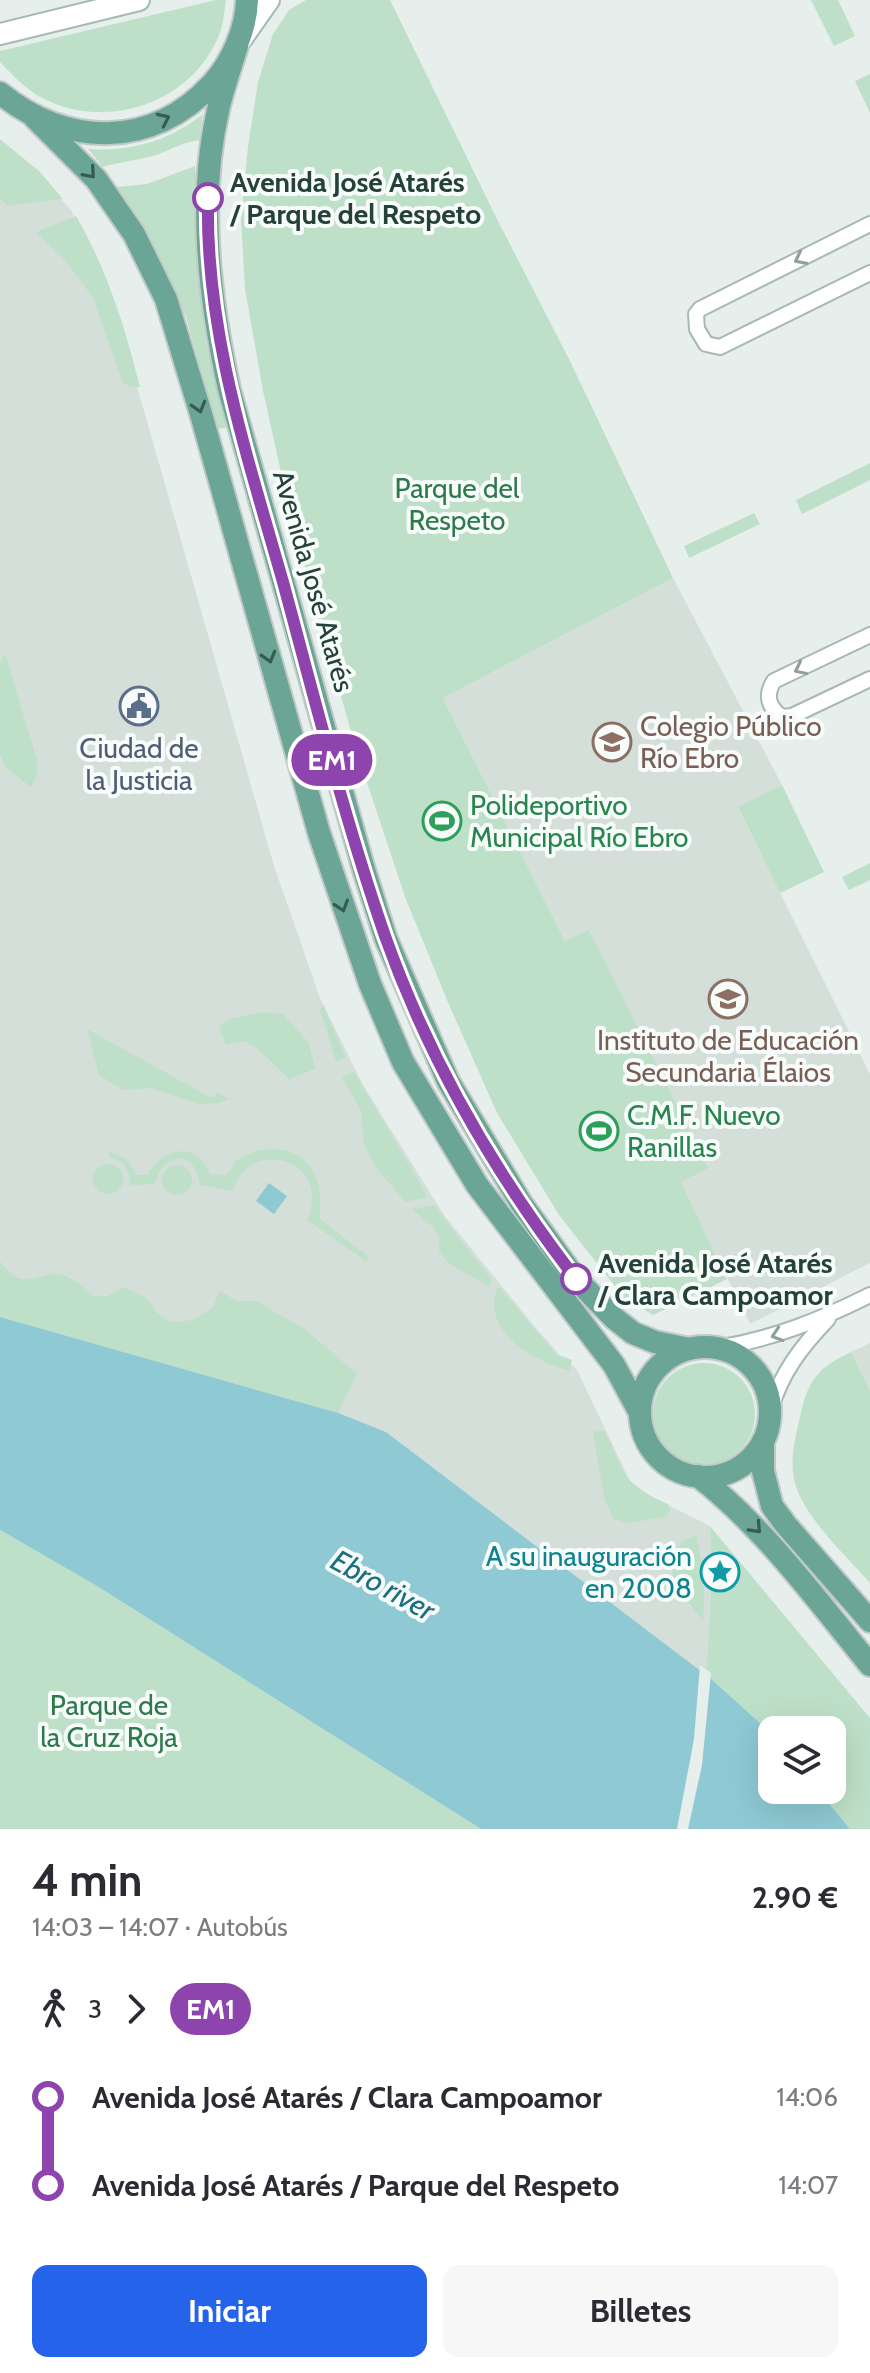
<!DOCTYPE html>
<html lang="es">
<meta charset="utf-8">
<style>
:root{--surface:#fff;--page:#f7f7f7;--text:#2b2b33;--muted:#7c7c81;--accent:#2563eb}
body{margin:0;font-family:Cabin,sans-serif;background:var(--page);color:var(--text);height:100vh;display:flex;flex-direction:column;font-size:30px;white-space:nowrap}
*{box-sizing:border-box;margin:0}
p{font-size:26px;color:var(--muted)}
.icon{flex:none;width:44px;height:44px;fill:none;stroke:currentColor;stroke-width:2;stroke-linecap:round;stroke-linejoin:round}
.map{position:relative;height:1829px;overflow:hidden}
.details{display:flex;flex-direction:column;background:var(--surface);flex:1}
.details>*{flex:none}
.badge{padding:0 16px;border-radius:26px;font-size:28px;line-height:52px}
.buttons{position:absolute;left:758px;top:1716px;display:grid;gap:16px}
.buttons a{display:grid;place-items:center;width:88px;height:88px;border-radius:16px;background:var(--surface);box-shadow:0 8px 32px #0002;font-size:40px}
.map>.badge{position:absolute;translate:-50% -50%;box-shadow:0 0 0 4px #fff}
.legs{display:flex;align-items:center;gap:12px;height:88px;padding:0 32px;font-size:26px}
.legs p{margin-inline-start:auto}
.overview{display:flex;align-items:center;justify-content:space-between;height:136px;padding:0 32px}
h1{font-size:44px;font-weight:800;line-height:60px}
.cta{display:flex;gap:16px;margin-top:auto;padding:16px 32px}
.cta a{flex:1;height:92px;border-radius:16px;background:var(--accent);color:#fff;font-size:32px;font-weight:800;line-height:92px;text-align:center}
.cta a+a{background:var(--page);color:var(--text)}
ul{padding:0 32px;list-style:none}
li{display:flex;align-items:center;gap:28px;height:88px;font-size:30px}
li i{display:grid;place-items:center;width:12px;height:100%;margin:0 10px;background:currentColor}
li i::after{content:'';width:20px;height:20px;margin:-10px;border:6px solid;border-radius:50%;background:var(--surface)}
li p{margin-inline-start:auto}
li:first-child i{background:linear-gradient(#0000 50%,currentColor 0)}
li:last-child i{background:linear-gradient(currentColor 50%,#0000 0)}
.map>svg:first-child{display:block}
.built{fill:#d4dfda}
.green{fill:#bfe0c8}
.water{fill:#8ec9d4}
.pier{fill:#e6efeb}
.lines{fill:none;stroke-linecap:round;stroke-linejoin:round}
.minor-casing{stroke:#a8b8b2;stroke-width:18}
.secondary-casing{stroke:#a4bbb3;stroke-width:24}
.primary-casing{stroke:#c2cac8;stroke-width:26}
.minor{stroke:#fff;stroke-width:14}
.secondary{stroke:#fff;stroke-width:20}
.primary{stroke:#6aa596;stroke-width:22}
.oneway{stroke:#365b51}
.oneway2{stroke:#92a09c}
.line-1-casing{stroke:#fff;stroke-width:18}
.line-1{stroke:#8e44ad;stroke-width:12}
.stop-1-dot{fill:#fff;stroke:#8e44ad;stroke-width:4}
.labels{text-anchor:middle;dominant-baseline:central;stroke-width:8;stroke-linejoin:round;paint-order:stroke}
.stop-label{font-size:28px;font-weight:bold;fill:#24423a;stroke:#f7fbf9;text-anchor:start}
.park-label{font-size:28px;fill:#2d7a4b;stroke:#f7fbf9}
.street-label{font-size:28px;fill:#24423a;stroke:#f7fbf9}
.education-label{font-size:28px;fill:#785e54;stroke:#f7fbf9;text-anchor:start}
.service-label{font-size:28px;fill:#4e5e75;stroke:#f7fbf9}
.leisure-label{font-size:28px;fill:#27864d;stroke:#f7fbf9;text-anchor:start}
.culture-label{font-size:28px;fill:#0d838f;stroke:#f7fbf9;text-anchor:end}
.water-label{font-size:30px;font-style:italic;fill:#1c6f80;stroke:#f7fbf9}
</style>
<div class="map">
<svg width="870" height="1829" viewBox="0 0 870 1829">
<rect width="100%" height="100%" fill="#e6efeb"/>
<!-- built -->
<path class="built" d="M 0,144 L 28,163 L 71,210 L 116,313 L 274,866 L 320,998 L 363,1085 L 444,1215 L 536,1328 L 565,1361 L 576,1368 L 630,1481 L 650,1496 L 710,1526 L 712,1574 L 706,1675 L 386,1432 L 0,1317 Z
M 673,578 L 782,785 L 738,808 L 870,1074 L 870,1263 L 750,1324 L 680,1182 L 590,931 L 565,941 L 443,698 Z
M 870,1343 L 870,1391 L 851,1352 Z"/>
<!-- green -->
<path class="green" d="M 216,0 L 226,0 C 224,14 223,29 216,42 C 185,106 104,130 42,98 C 27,90 11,74 0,62 L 0,51 Z
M 306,0 L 390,0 L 496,217 L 570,361 L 673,578 L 443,698 L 565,941 L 589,930 L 708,1168 L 681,1182 L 727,1279 L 653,1315 L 625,1299 L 559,1215 L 497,1113 L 447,1000 L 405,897 L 355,746 L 290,513 L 263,391 L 245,289 L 241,219 L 248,146 L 258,82 L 273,34 L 289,10 Z
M 811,0 L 838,0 L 855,36 L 834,46 Z
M 870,74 L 870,113 L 855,81 Z
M 203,114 L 199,140 C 181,142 166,153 149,157 C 134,161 118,162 103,167 L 88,149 C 131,152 169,141 203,114 Z
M 0,139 L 40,172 L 63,199 L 8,206 L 0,199 Z
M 195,166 L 203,318 L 207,347 L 228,427 L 217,429 L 186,317 L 146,229 L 117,187 L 147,184 Z
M 76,216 C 107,269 125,327 140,387 L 132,387 L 123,383 L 93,298 L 66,261 L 36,232 Z
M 870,463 L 870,480 L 802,514 L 796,500 Z
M 754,513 L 760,524 L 689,558 L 684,546 Z
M 5,653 L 37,760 L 37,775 L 31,787 L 6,768 L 0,754 L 0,663 Z
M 782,785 L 824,872 L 780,893 L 738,807 Z
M 870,863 L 870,880 L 849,890 L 842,877 Z
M 323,1005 L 346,1057 L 336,1061 L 320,1010 Z
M 262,1012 L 283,1014 L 309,1043 L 315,1069 L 289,1079 L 258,1049 L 244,1041 L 226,1045 L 219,1026 L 230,1019 Z
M 87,1029 L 210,1097 L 219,1093 L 229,1099 L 219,1103 L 198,1104 L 151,1088 L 123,1090 L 99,1075 Z
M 354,1072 L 428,1197 L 406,1202 L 379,1172 L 364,1145 L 361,1111 L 342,1077 Z
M 258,1150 C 266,1150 276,1148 284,1150 C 316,1157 324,1190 319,1218 L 370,1258 L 366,1261 L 307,1220 C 334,1158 247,1136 233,1191 L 200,1185 C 196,1150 163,1151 155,1184 L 131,1185 C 129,1169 125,1163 110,1157 L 109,1152 C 124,1156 130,1161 137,1175 L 148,1175 C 162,1147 198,1140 210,1174 L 226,1175 L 237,1160 Z
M93 1179a15 15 0 1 1 30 0a15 15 0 1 1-30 0Z
M162 1180a15 15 0 1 1 30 0a15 15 0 1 1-30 0Z
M 434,1205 L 492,1280 L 489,1287 L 447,1262 L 439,1251 L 439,1237 L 435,1229 L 412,1209 Z
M 0,1261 C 24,1296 39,1269 63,1275 C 76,1279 84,1289 94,1296 L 108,1296 L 124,1287 L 147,1298 L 156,1312 L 169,1321 L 181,1322 L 197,1318 L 212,1308 L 220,1291 L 237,1301 L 256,1301 L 305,1329 L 357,1374 L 338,1413 L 0,1317 Z
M 498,1286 L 556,1354 L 572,1360 L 570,1371 C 534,1362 479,1331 498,1286 Z
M 851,1352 L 870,1391 L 870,1583 C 845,1554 796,1511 793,1472 C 791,1453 796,1435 800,1417 C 808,1380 817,1368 851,1352 Z
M653 1414a51 51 0 1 1 102 0a51 51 0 1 1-102 0Z
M 596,1431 L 604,1431 C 628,1474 618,1482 668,1504 L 670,1511 L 666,1517 L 628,1523 L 614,1519 L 605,1500 L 593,1435 Z
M 710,1526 L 870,1718 L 870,1829 L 850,1829 L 818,1790 L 832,1790 L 832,1730 L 772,1730 L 772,1734 L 706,1675 L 712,1574 Z
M 0,1530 L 97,1586 L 481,1829 L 0,1829 Z
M 696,1535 L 705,1575 L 703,1620 C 681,1595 648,1553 696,1535 Z"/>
<!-- water -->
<path class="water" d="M 269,1183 L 287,1196 L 274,1214 L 256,1201 Z
M 0,1317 L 338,1413 L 386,1432 L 710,1678 L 772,1734 L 772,1790 L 818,1790 L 850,1829 L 481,1829 L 97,1586 L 0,1530 Z"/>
<!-- pier -->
<path class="pier" d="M 700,1665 L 711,1673 L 702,1765 L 688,1829 L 677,1829 L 694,1739 Z"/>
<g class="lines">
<defs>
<path id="minor" d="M 870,224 L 700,309 L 696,314 L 697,329 L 706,344 L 720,347 L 870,273
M 870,635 L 774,681 C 765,695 768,707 782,717 L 792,716 L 870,679
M 717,1348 C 773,1339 820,1320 870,1295
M 770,1411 C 781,1373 801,1347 828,1319"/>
<path id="secondary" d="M 0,34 L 139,0
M 241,40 L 269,0"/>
<path id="primary" d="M 237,46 C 231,66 224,86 219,106 C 197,198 209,297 229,389 L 364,870 L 386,939 L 448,1081 L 521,1203 L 576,1279 L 614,1318 L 633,1333 L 655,1342 L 689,1349
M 0,93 C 66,147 152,149 212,84 C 232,62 246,30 247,0
M 35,118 L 96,179 L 134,234 L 166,299 L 201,414 L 319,833 L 370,984 L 403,1062 L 477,1185 L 614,1365 L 639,1411
M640 1412a65 65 0 1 1 130 0a65 65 0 1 1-130 0Z
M 763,1441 L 763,1471 L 772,1506 L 786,1525 L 870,1621
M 698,1476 C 765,1528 816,1599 870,1665"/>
</defs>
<!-- minor casing -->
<use href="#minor" class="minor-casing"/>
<!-- secondary casing -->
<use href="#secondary" class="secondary-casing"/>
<!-- primary casing -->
<use href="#primary" class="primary-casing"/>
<!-- minor -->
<use href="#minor" class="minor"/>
<!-- secondary -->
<use href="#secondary" class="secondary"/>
<!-- primary -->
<use href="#primary" class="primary"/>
</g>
<!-- one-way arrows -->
<defs><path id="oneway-chevron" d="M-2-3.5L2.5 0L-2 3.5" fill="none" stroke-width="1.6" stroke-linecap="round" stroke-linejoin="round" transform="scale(2)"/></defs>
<g class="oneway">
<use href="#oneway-chevron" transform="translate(164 119) rotate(-25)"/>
<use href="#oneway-chevron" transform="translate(90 173) rotate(49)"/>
<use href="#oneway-chevron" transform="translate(199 407) rotate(74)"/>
<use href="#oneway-chevron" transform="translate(269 657) rotate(74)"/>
<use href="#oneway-chevron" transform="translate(342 906) rotate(72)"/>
<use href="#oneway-chevron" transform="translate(756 1528) rotate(47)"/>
</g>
<g class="oneway2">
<use href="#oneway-chevron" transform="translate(800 259) rotate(153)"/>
<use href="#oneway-chevron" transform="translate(800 669) rotate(154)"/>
<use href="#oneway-chevron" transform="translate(777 1335) rotate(162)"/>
</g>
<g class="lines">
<defs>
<path id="line-1" d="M 208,198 C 205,331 247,455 283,582 C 315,700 345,821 385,936 C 429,1060 496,1175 576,1279"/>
</defs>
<!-- line-1 casing -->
<use href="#line-1" class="line-1-casing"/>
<!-- line-1 -->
<use href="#line-1" class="line-1"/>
</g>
<!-- icons -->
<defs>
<symbol id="civic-ring" viewBox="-11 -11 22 22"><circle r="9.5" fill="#f7fbf9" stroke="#5c6f8a" stroke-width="1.5"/><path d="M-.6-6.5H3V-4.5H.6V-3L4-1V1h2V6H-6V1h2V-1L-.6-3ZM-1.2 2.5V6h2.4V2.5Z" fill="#5c6f8a"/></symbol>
<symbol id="school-ring" viewBox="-11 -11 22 22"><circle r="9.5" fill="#f7fbf9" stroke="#8d6e63" stroke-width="1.5"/><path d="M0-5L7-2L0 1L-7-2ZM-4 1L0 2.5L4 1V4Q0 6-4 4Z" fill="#8d6e63"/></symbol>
<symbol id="stadium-ring" viewBox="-11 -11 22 22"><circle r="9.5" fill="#f7fbf9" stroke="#2e9e5b" stroke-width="1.5"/><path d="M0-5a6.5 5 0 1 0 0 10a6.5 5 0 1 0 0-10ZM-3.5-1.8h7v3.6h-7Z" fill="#2e9e5b"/></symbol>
<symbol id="sight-ring" viewBox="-11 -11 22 22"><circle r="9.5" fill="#f7fbf9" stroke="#0f9aa8" stroke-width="1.5"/><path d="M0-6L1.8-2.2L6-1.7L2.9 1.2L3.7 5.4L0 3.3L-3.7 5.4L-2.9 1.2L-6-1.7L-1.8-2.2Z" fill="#0f9aa8"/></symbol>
</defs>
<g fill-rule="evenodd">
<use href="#civic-ring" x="117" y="684" width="44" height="44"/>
<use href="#school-ring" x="590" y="720" width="44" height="44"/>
<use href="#stadium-ring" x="420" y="799" width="44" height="44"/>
<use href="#school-ring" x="706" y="977" width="44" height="44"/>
<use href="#stadium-ring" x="577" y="1109" width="44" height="44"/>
<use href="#sight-ring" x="698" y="1550" width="44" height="44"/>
</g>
<!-- markers -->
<g class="stop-1-dot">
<circle cx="208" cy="198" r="14"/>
<circle cx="576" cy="1279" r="14"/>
</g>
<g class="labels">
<!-- stop labels -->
<g class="stop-label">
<text x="230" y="182">Avenida José Atarés<tspan x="230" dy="32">/ Parque del Respeto</tspan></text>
<text x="598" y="1263">Avenida José Atarés<tspan x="598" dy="32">/ Clara Campoamor</tspan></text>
</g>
<!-- park labels -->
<g class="park-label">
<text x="457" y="488">Parque del<tspan x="457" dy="32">Respeto</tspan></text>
<text x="109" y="1705">Parque de<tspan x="109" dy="32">la Cruz Roja</tspan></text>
</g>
<!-- street labels -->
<g class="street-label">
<text transform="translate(314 581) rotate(74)">Avenida José Atarés</text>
</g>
<!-- education labels -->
<g class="education-label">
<text x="640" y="726">Colegio Público<tspan x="640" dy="32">Río Ebro</tspan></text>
<text x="728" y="1040" text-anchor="middle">Instituto de Educación<tspan x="728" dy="32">Secundaria Élaios</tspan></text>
</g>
<!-- service labels -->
<g class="service-label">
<text x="139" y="748">Ciudad de<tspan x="139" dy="32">la Justicia</tspan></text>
</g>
<!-- leisure labels -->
<g class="leisure-label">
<text x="470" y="805">Polideportivo<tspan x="470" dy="32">Municipal Río Ebro</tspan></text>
<text x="627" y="1115">C.M.F. Nuevo<tspan x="627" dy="32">Ranillas</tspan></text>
</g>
<!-- culture labels -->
<g class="culture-label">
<text x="692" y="1556">A su inauguración<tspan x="692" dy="32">en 2008</tspan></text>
</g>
<!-- water labels -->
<g class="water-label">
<text transform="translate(383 1585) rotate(29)">Ebro river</text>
</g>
</g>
</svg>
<div class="buttons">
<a><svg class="icon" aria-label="layers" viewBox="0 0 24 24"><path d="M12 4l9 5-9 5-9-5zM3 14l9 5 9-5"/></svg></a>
</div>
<b class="badge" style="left:332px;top:760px;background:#8e44ad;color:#fff">EM1</b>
</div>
<section class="details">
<div class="overview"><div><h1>4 min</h1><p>14:03 – 14:07 · Autobús</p></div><b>2.90 €</b></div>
<div class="legs"><svg class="icon" aria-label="walk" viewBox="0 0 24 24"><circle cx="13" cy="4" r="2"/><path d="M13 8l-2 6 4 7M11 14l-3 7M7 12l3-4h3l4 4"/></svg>3<svg class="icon" aria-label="forward" viewBox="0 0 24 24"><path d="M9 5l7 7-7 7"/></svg><b class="badge" style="background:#8e44ad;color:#fff">EM1</b></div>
<ul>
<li><i style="color:#8e44ad"></i><b>Avenida José Atarés / Clara Campoamor</b><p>14:06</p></li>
<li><i style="color:#8e44ad"></i><b>Avenida José Atarés / Parque del Respeto</b><p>14:07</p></li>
</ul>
<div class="cta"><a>Iniciar</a><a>Billetes</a></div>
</section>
